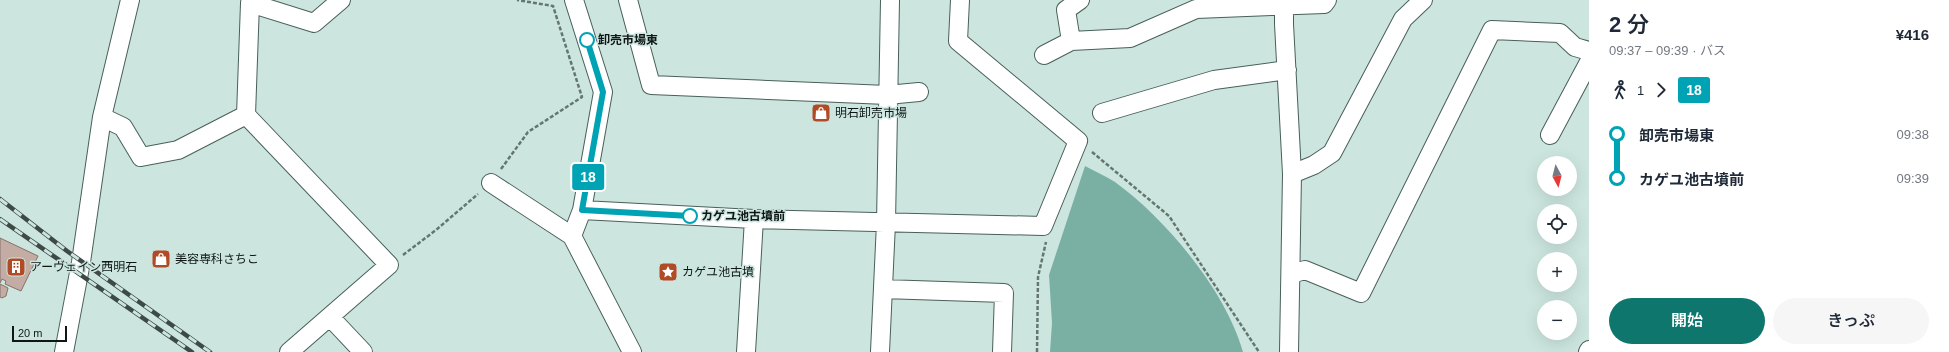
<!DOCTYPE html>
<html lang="ja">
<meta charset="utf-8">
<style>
:root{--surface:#fff;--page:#f6f6f7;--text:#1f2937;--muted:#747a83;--accent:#0f766e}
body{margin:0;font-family:Arial,"Noto Sans JP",sans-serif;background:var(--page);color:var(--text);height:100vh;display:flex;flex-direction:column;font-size:15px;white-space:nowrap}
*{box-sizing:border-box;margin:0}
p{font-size:13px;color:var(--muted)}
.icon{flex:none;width:22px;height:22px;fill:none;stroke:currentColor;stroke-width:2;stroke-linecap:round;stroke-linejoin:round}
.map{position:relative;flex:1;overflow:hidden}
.panel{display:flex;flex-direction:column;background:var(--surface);width:360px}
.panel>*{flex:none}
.badge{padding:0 8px;border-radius:3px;font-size:14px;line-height:26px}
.needle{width:26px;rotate:173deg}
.tools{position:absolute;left:1537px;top:156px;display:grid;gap:8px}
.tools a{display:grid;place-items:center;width:40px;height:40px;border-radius:50%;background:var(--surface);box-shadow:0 4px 16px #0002;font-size:20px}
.scale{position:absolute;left:12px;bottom:10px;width:55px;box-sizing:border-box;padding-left:4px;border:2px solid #0e1715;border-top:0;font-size:11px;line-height:14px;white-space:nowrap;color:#0e1715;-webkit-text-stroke:3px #cce6df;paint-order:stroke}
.map>.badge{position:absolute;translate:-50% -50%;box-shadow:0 0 0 2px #fff}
.legs{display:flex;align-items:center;gap:6px;height:44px;padding:0 20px;font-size:13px}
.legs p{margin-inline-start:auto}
.headline{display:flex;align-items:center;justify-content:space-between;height:68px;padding:0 20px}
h1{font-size:22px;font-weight:600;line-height:30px}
.action{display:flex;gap:8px;margin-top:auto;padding:8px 20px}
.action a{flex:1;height:46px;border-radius:24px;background:var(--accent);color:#fff;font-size:16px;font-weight:600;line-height:46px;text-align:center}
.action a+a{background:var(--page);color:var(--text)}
ul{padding:0 20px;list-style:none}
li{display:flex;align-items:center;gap:14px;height:44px;font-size:15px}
li i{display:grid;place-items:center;width:6px;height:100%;margin:0 5px;background:currentColor}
li i::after{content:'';width:10px;height:10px;margin:-5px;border:3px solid;border-radius:50%;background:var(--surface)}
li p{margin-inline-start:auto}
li:first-child i{background:linear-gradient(#0000 50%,currentColor 0)}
li:last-child i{background:linear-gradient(currentColor 50%,#0000 0)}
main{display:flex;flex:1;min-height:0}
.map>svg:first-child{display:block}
.water{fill:#79b0a3}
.building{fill:#c3aca4;stroke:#86716a}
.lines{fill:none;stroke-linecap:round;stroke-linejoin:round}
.minor-casing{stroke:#495f5a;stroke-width:20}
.path{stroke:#657671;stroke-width:2.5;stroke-dasharray:4 2;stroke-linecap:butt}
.minor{stroke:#fff;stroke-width:18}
.rail-casing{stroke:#3d4a46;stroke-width:4.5}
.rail{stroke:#cce6df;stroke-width:3;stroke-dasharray:9;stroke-linecap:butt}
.line-1-casing{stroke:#fff;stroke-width:9}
.line-1{stroke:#00a3b4;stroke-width:6}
.stop-1-dot{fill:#fff;stroke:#00a3b4;stroke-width:2}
.labels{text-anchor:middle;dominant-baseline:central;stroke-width:3;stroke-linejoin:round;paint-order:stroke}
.stop-label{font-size:12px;font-weight:bold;fill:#0e1715;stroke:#cce6df;text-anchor:start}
.poi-label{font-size:12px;fill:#0e1715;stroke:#cce6df;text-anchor:start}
</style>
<main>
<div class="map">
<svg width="1589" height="352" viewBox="0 0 1589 352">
<rect width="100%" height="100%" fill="#cce6df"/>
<!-- water -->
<path class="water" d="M 1085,166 C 1094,171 1106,176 1115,182 C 1166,219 1226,291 1243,352 L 1050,352 L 1052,323 L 1049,275 Z"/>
<!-- building -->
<path class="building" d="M 0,238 L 38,256 L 21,291 L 5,284 L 6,281 L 2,279 L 0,283 Z
M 0,284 L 8,288 L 6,296 L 2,298 L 0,297 Z"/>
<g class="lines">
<defs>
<path id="minor" d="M 574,0 L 603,92 L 582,210 L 572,236 L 632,352
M 628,0 L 651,85 L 887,95 L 919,92
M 1284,0 L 1284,24 L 1292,174 L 1289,352
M 1071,41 L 1066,10 L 1080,0
M 1044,55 L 1071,41 L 1130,38 L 1196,9 L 1324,4 L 1327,0
M 1102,113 L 1214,80 L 1287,70
M 246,115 L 250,3 L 314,23 L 341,0
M 102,117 L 123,127 L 141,157 L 178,150 L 246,115 L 389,265 L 289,352
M 1550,135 L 1589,62
M 1292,174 L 1314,165 L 1332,153 L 1403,19 L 1423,0
M 491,183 L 572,236
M 582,210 L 754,219 L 746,352
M 754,219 L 1043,226 L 1078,141 L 958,41 L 960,0
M 1291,274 L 1305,270 L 1361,293 L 1492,30 L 1560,33 L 1575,47 L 1589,51
M 883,289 L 1004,293 L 1002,352
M 330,317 L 363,352
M 64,352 L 81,262 L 102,117 L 130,0
M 880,352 L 886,223 L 890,0
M 1588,352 L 1589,350"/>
</defs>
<!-- minor casing -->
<use href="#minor" class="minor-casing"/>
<!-- path -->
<path class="path" d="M 1092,152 L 1169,216 L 1259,352
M 501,169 L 528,132 L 582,97 L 553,6 L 517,0
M 403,255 L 436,230 L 478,194
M 1037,352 L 1038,277 L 1046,242"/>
<!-- minor -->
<use href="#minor" class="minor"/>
<defs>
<path id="rail" d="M 0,199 L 67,251 L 210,352
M 0,219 L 192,352"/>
</defs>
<!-- rail casing -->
<use href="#rail" class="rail-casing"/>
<!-- rail -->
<use href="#rail" class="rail"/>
</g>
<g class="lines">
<defs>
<path id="line-1" d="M 587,40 L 603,92 L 582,210 L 690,216"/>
</defs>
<!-- line-1 casing -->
<use href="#line-1" class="line-1-casing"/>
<!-- line-1 -->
<use href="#line-1" class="line-1"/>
</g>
<!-- icons -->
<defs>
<symbol id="shop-square" viewBox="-11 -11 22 22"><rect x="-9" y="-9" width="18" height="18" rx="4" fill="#b24a26" stroke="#cce6df"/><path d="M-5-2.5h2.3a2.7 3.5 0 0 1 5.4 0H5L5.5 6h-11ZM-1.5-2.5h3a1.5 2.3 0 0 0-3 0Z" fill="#fff"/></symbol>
<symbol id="building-square" viewBox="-11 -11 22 22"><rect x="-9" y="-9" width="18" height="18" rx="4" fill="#b24a26" stroke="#cce6df"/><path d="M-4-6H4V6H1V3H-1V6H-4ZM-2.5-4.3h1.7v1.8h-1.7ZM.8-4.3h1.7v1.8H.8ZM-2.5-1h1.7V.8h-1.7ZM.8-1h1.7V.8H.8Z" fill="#fff"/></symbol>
<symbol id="sight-square" viewBox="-11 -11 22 22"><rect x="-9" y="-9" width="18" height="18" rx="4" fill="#b24a26" stroke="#cce6df"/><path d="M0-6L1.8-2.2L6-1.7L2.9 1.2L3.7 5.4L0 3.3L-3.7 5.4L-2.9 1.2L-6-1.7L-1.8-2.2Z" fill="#fff"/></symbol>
</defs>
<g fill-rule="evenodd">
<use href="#shop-square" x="810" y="102" width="22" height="22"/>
<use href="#shop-square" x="150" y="248" width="22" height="22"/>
<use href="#building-square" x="5" y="256" width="22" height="22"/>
<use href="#sight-square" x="657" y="261" width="22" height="22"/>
</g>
<!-- markers -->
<g class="stop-1-dot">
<circle cx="587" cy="40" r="7"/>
<circle cx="690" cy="216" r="7"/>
</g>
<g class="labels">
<!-- stop labels -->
<g class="stop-label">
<text x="598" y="40">卸売市場東</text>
<text x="701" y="216">カゲユ池古墳前</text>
</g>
<!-- poi labels -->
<g class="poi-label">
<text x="835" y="113">明石卸売市場</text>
<text x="175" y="259">美容専科さちこ</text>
<text x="30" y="267">アーヴェイン西明石</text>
<text x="682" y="272">カゲユ池古墳</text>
</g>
</g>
</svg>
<div class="tools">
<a><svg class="needle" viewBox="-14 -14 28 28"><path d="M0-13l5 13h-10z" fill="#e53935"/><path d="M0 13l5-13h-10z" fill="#747a83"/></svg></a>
<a><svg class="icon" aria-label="locate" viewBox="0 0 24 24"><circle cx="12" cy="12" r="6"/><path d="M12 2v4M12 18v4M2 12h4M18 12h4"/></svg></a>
<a>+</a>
<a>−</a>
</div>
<div class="scale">20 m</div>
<b class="badge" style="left:588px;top:177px;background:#00a3b4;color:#fff">18</b>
</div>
<section class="panel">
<div class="headline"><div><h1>2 分</h1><p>09:37 – 09:39 · バス</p></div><b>¥416</b></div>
<div class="legs"><svg class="icon" aria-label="walk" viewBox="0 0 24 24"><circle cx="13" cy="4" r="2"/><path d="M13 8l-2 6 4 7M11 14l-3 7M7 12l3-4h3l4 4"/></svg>1<svg class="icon" aria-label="forward" viewBox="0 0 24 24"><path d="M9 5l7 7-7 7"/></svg><b class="badge" style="background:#00a3b4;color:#fff">18</b></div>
<ul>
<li><i style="color:#00a3b4"></i><b>卸売市場東</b><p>09:38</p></li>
<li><i style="color:#00a3b4"></i><b>カゲユ池古墳前</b><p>09:39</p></li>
</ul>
<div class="action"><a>開始</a><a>きっぷ</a></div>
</section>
</main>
